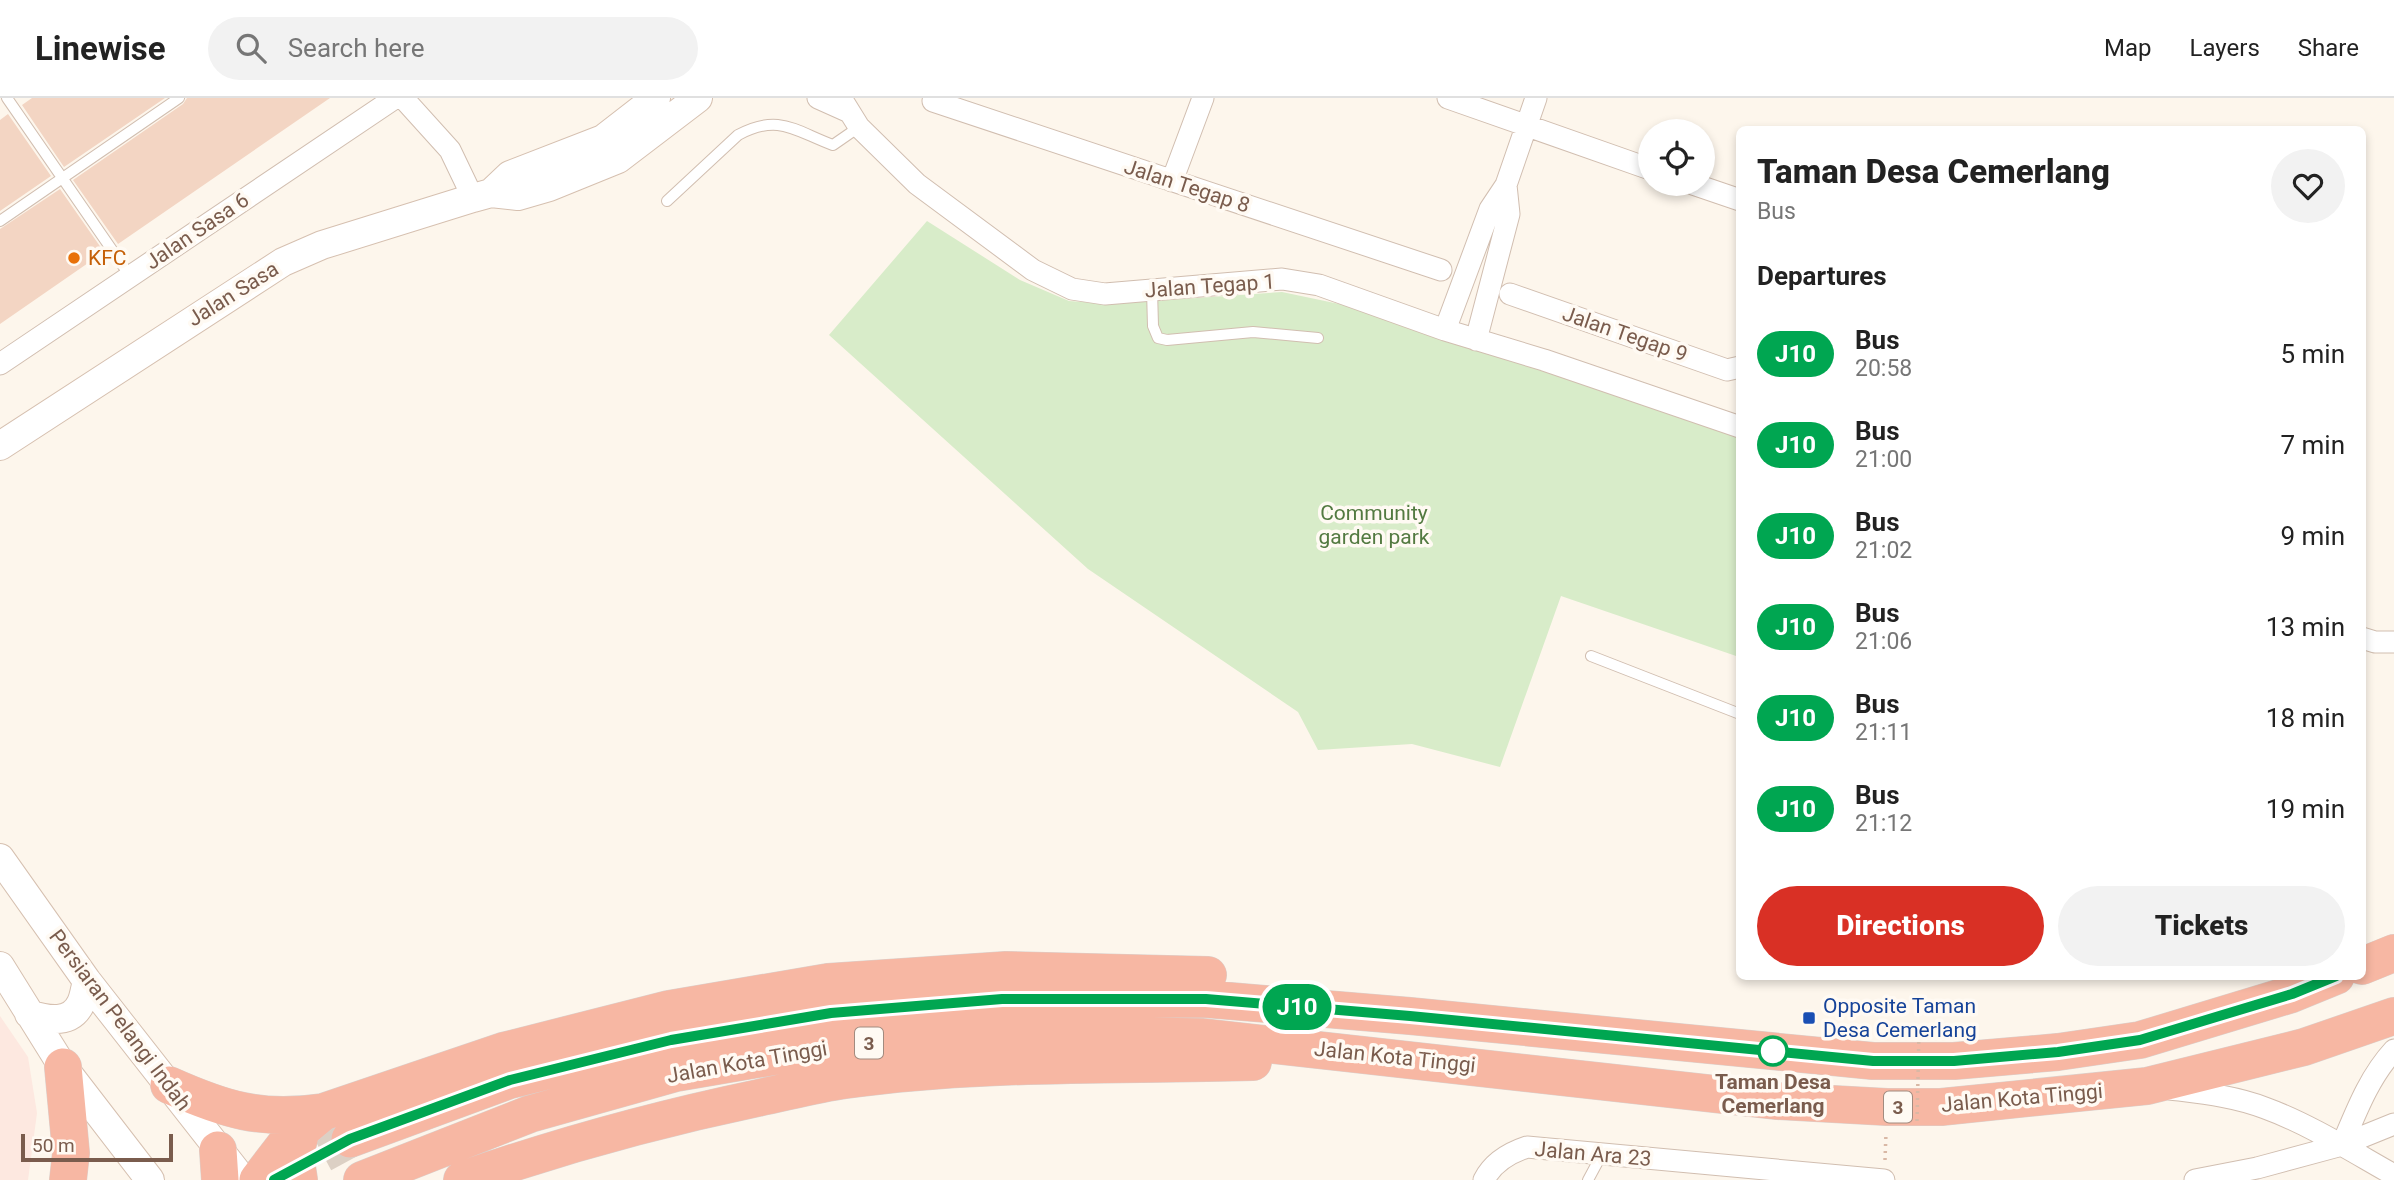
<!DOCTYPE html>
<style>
:root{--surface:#fff;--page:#f2f2f2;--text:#222;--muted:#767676;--line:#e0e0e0;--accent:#d93025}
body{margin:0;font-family:Roboto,sans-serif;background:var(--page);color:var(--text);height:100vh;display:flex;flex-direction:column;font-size:26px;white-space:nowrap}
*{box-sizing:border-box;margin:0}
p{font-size:23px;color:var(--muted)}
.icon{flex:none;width:38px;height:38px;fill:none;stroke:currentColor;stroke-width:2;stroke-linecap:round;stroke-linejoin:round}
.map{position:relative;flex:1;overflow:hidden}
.panel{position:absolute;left:1736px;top:28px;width:630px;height:854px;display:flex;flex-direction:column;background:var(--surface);border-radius:10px;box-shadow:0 4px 10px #0003}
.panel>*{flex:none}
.badge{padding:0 14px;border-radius:23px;font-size:24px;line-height:46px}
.fabs{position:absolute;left:1638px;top:21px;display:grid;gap:14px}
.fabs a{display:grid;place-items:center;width:77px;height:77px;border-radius:50%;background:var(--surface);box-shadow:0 4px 10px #0003;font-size:35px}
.scale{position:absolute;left:21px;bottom:18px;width:152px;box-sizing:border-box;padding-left:7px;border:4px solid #7a5c4d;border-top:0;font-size:19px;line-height:24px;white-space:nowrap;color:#7a5c4d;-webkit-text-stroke:5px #fffaf3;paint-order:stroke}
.map>.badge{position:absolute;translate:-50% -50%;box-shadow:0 0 0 4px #fff}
h2{padding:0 21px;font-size:26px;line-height:63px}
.round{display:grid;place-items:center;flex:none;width:74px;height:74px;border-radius:37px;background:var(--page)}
.overview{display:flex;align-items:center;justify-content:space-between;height:119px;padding:0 21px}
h1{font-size:33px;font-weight:800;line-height:52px}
.button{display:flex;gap:14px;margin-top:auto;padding:14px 21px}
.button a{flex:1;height:80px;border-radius:42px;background:var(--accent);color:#fff;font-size:28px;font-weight:800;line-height:80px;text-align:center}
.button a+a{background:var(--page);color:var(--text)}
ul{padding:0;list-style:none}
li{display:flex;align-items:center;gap:21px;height:91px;padding:0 21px}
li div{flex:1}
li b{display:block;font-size:26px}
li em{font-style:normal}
li .badge{min-width:77px;font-weight:700;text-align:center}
header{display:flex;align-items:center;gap:42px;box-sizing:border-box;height:98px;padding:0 35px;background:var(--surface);border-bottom:2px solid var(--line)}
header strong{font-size:33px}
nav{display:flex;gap:38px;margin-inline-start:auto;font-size:24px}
.search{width:490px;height:63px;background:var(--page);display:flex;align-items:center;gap:18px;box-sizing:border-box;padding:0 24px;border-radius:38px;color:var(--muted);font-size:26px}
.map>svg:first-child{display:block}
.commercial{fill:#fde8e0}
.green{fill:#d8ecc9}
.building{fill:#f3d5c3}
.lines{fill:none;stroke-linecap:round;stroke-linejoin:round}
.highway-tunnel{stroke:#dcd0c4;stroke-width:37;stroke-dasharray:37 18;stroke-linecap:butt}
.lane-casing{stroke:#d1beb0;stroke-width:12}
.street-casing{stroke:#d1beb0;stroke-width:23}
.secondary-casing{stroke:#d6c0b0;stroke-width:30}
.highway-casing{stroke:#dad1cd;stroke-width:38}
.path{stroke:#d9b8a5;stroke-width:3.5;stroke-dasharray:2 5;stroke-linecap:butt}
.lane{stroke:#fff;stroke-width:10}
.street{stroke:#fff;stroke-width:21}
.secondary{stroke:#fff;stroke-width:28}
.highway{stroke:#f7b7a3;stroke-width:37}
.path-bridge{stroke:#d9b8a5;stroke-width:3.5;stroke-dasharray:2 5;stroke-linecap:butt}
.line-casing{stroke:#fff;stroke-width:16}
.line{stroke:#00a651;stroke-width:10}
.food-dot{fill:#e8710a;stroke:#fffaf3;stroke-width:2.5}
.transit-dot{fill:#1a4fb4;stroke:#fffaf3;stroke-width:2.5}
.stop-dot{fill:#fff;stroke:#00a651;stroke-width:3.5}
.labels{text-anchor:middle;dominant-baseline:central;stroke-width:7;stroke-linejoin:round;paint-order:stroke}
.shield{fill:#fffaf3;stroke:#a28b7f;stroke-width:2}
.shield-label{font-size:19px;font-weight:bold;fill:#7a5c4d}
.street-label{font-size:21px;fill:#7a5c4d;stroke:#fffaf3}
.food-label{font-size:21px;fill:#c56008;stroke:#fffaf3;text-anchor:start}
.park-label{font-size:21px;fill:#537a41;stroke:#fffaf3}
.transit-label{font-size:21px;fill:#164399;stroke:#fffaf3;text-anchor:start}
.stop-label{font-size:21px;font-weight:bold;fill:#7a5c4d;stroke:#fffaf3}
</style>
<header>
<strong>Linewise</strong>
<div class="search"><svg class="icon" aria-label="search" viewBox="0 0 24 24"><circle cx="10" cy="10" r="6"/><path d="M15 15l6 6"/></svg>Search here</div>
<nav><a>Map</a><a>Layers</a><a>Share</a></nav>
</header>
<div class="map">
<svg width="2394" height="1082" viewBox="0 0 2394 1082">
<rect width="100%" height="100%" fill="#fdf6ec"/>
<!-- commercial -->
<path class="commercial" d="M 0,918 L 28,959 L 37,1015 L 28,1082 L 0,1082 Z"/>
<!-- green -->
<path class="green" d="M 927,123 L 1020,182 L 1069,203 L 1111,206 L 1282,194 L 1344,207 L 1541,267 L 1739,338 L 1739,559 L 1561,498 L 1500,669 L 1412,646 L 1318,652 L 1298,614 L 1088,471 L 829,237 Z"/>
<!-- building -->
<path class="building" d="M 32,0 L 165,0 L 64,69 L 22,7 Z
M 187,0 L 330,0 L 118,146 L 73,82 L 183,6 Z
M 8,16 L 51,78 L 0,113 L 0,22 Z
M 60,91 L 104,154 L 0,226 L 0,131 Z"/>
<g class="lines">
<!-- highway-tunnel -->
<path class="highway-tunnel" d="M 274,1082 L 350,1041"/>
<defs>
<path id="lane" d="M 7,0 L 130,178
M 667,103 L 738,37 C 779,15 795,33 833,47 L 859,29
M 0,123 L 179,0
M 1152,192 L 1153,228 L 1158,240 L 1167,242 L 1253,234 L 1318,240
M 1591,558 L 1740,616
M 1588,1082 L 1602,1056"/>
<path id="street" d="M 403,0 L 450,52 L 473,100
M 818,0 L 847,13
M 841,0 L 859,29 L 917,86 L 1033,172 L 1072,191 L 1105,196 L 1282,181 L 1319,187 L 1445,232 L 1544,262 L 1740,329
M 1448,0 L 1650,71
M 933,3 L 1441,172
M 1172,83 L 1203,0
M 1693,86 L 1740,102
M 1510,196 L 1727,272 L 1740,269
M 1445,232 L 1490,111 L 1506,87 L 1536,0
M 1476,242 L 1509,116 L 1506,87
M 0,266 L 395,0
M 2362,540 L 2375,544 L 2394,544
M 2170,991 C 2202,995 2234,998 2265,1010 C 2309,1026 2353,1054 2394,1077
M 2342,1047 C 2356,1014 2369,979 2394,952
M 1484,1082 C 1493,1064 1509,1055 1527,1049 L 1884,1082
M 2195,1082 L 2257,1070 L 2342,1047 L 2394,1026"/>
<path id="secondary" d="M 491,95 L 510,77 L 603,41 L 656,0
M 0,348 L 283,164 L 322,147 L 473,100 L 491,95 L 518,98 L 549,89 L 618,61 L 698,0
M 0,760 L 87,883 L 243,1082
M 0,868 L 63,969 L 150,1082
M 29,916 C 47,922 71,927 81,905 C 84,899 85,890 87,883"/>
<path id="highway" d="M 2362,868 L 2394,855
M 63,969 L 71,1055 L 68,1082
M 169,987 C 225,1012 261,1023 323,1014 L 503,953 L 669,911 L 828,884 L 1006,872 L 1208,877
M 350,1041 L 510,982 L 671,942 L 831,915 L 1002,901 L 1206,901 L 1410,918 L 1873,963 L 1954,963 L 2058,954 L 2140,942 L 2292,896 L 2336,878
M 218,1052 L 220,1082
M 258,1082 L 288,1043 L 323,1014
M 299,1082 L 295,1056 L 302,1030
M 362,1082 L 530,1016 L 676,975 L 841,947 L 1005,935 L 1201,939 L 1778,1003 L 1887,1009 L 1941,1009 L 2147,988 L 2304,949 L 2394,918
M 462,1082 C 559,1048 658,1021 758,1000 C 787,994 817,986 846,982 C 981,963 1117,968 1253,964"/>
</defs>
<!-- lane casing -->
<use href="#lane" class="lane-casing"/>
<!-- street casing -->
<use href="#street" class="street-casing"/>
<!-- secondary casing -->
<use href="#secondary" class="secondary-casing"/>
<!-- highway casing -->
<use href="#highway" class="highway-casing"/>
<!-- path -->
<path class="path" d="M 1885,1062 L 1886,1035"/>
<!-- lane -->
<use href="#lane" class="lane"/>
<!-- street -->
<use href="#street" class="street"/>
<!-- secondary -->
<use href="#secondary" class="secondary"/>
<!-- highway -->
<use href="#highway" class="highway"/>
<!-- path-bridge -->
<path class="path-bridge" d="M 1917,1023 L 1919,935"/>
</g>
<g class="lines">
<defs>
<path id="line" d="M 274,1082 L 350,1041 L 510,982 L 671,942 L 831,915 L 1002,901 L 1206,901 L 1410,918 L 1873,963 L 1954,963 L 2058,954 L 2140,942 L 2292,896 L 2336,878"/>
</defs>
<!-- line casing -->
<use href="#line" class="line-casing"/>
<!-- line -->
<use href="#line" class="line"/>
</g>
<!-- markers -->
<circle class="food-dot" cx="74" cy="160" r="7"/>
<rect class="transit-dot" x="1802" y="913" width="14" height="14" rx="3.5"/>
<circle class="stop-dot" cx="1773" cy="953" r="14"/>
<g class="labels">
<!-- shield labels -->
<g class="shield">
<rect x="855" y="929.5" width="28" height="31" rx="5"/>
<rect x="1884" y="993.5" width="28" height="31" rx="5"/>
</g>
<g class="shield-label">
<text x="869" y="945">3</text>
<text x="1898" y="1009">3</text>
</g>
<!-- street labels -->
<g class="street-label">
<text transform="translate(1187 88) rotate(18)">Jalan Tegap 8</text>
<text transform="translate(197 133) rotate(-34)">Jalan Sasa 6</text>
<text transform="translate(1210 188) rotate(-4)">Jalan Tegap 1</text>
<text transform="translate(233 196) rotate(-32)">Jalan Sasa</text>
<text transform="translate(1625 236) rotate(19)">Jalan Tegap 9</text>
<text transform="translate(120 922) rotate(53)">Persiaran Pelangi Indah</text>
<text transform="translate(1395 959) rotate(6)">Jalan Kota Tinggi</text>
<text transform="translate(747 964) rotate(-10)">Jalan Kota Tinggi</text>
<text transform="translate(2022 1000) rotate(-5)">Jalan Kota Tinggi</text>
<text transform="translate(1593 1056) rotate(5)">Jalan Ara 23</text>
</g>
<!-- food labels -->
<g class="food-label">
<text x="88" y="160">KFC</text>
</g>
<!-- park labels -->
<g class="park-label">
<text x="1374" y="415">Community<tspan x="1374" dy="24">garden park</tspan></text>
</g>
<!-- transit labels -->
<g class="transit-label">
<text x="1823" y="908">Opposite Taman<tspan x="1823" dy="24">Desa Cemerlang</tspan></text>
</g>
<!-- stop labels -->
<g class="stop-label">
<text x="1773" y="984">Taman Desa<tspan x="1773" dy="24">Cemerlang</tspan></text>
</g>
</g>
</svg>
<div class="fabs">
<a><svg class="icon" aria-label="locate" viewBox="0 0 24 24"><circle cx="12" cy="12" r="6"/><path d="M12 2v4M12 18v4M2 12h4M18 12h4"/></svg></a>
</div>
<div class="scale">50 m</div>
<b class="badge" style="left:1297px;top:909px;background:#00a651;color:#fff">J10</b>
<section class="panel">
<div class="overview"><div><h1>Taman Desa Cemerlang</h1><p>Bus</p></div><a class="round"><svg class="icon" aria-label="heart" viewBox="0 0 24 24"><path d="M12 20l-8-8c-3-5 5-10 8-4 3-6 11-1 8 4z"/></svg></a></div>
<h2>Departures</h2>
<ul>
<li><span class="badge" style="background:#00a651;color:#fff">J10</span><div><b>Bus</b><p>20:58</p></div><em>5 min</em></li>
<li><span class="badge" style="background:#00a651;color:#fff">J10</span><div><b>Bus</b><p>21:00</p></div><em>7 min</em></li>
<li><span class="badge" style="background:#00a651;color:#fff">J10</span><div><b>Bus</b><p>21:02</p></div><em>9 min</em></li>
<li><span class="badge" style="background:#00a651;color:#fff">J10</span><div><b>Bus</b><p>21:06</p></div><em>13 min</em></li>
<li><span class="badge" style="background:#00a651;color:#fff">J10</span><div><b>Bus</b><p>21:11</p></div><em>18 min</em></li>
<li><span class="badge" style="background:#00a651;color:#fff">J10</span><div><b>Bus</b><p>21:12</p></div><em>19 min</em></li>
</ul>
<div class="button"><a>Directions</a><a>Tickets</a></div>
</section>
</div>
